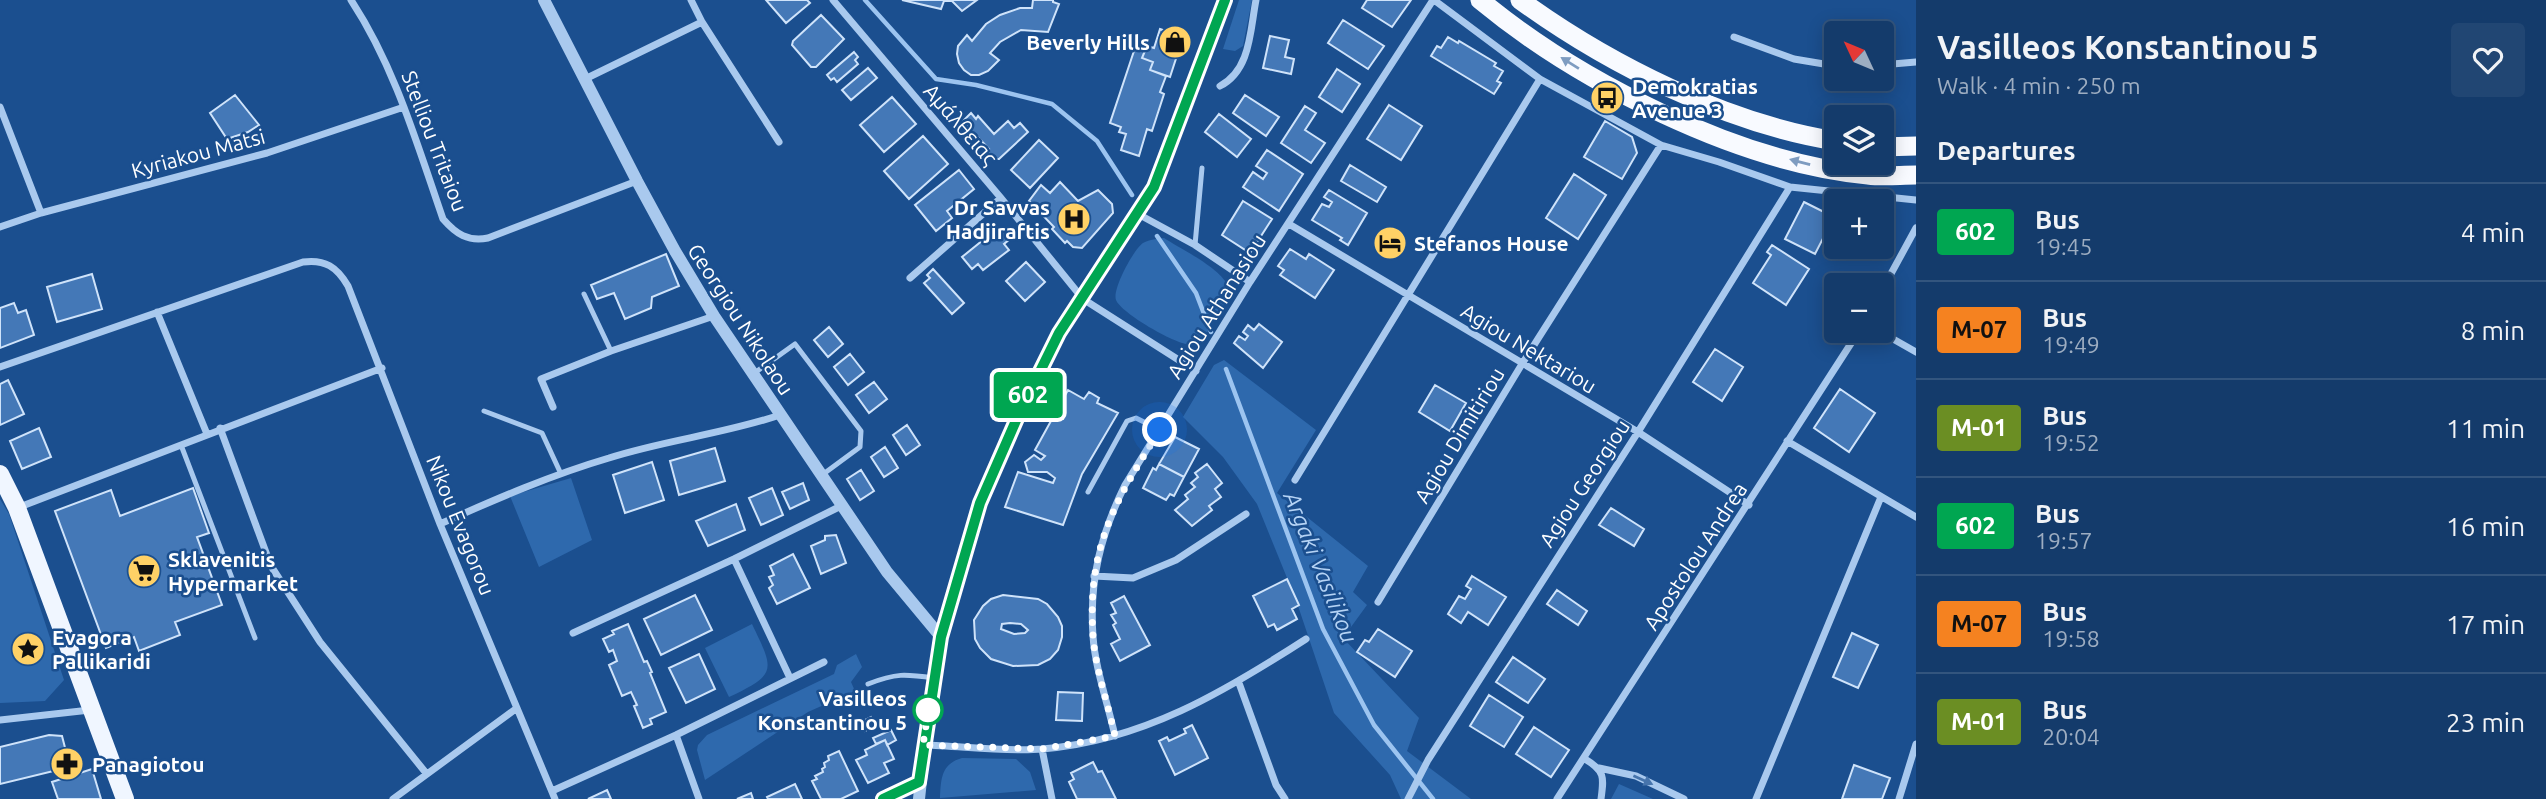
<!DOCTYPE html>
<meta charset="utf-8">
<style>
:root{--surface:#143b6b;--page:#214673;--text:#f1f3f6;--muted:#9dadc1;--line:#33557e}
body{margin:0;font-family:Ubuntu,sans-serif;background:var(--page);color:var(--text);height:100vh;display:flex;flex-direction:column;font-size:26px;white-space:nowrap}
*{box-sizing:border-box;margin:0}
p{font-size:23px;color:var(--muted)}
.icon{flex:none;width:38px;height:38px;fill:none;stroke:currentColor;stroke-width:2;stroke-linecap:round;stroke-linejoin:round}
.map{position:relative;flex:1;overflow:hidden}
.sheet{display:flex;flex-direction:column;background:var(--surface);width:630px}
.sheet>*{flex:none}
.badge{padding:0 14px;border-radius:5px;font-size:24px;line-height:46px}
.needle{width:46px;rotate:314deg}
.tools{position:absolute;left:1824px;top:21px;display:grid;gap:14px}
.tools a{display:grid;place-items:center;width:70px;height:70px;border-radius:7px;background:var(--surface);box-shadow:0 4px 18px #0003,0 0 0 2px var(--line);font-size:35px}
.you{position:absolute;width:35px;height:35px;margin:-18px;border:5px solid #fff;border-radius:50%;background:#1a73e8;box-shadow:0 0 0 10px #1a73e833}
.map>.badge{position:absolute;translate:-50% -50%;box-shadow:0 0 0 4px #fff}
h2{padding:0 21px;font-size:26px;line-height:63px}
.round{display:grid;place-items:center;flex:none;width:74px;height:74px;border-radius:7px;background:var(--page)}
.head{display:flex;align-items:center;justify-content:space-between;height:119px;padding:0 21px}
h1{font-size:33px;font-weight:700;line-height:52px}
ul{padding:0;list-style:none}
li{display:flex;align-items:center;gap:21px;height:98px;padding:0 21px;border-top:2px solid var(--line)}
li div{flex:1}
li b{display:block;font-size:26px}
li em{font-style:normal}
li .badge{min-width:77px;font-weight:700;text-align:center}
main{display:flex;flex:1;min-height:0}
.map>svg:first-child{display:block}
.green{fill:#2e69ad}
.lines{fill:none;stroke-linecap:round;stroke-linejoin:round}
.stream{stroke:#9cc4f0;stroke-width:4.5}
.building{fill:#4478b7;stroke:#cfe3fa;stroke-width:2;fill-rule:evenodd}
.service{stroke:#a9c9ee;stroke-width:5}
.minor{stroke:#a9c9ee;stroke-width:7}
.tertiary{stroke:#a9c9ee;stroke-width:12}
.primary{stroke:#f0f6ff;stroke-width:18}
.trunk{stroke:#f8faff;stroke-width:19}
.oneway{fill:#7e9cc1}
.oneway2{fill:#4674ac}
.line-casing{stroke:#fff;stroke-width:16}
.line{stroke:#00a651;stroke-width:10}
.walk{stroke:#fff;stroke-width:7;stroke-dasharray:0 12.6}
.stop-dot{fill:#fff;stroke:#00a651;stroke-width:3.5}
.labels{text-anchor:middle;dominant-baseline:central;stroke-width:5;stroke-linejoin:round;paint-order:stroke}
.poi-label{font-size:21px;font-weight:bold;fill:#fff;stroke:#1b4f8f;text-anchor:start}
.street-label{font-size:21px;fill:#fff;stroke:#1b4f8f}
.stop-label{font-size:21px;font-weight:bold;fill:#fff;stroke:#1b4f8f;text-anchor:end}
.water-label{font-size:23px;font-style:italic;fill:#b5d3f5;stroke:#1b4f8f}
</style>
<main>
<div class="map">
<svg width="1916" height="799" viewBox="0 0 1916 799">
<rect width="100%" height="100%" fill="#1b4f8f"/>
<!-- green -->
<path class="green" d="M 1239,0 L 1252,0 L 1243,46 L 1235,51 L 1223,49 Z
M 1164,238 C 1179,248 1223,269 1228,287 C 1231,299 1220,311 1214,321 C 1207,332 1203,344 1188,344 C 1175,344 1121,313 1116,300 C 1112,289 1134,249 1143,243 C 1150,239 1157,239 1164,238 Z
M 1224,360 L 1316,430 L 1277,493 L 1368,566 L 1353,592 L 1367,605 L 1343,638 L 1419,718 L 1407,751 L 1471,799 L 1401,799 L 1390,775 L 1334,713 L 1296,600 L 1257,504 L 1223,457 L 1183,417 L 1214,365 Z
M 571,478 L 592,540 L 539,567 L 510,496 Z
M 0,499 L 9,514 L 64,680 L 45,701 L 0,703 Z
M 752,624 C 774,670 778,674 729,697 L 705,648 Z
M 856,654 L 862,667 L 851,682 L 855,691 L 808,712 L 705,780 L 697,750 L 698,745 L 707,735 L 834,674 L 837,665 Z
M 962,758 L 1016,759 L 1030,772 L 1036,790 L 940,798 C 941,779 941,764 962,758 Z
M 1619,784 L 1653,799 L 1611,799 Z"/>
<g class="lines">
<!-- stream -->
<path class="stream" d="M 865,0 L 936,79 L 976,85 L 1052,104 L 1097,141 L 1132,195
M 1157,236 L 1196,293 L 1211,332
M 1226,369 L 1323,629 L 1374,725 L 1433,799"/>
</g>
<!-- building -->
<path class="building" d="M 766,0 L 807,0 L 810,3 L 786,23 Z
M 902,0 L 977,0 L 962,11 L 952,1 L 944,1 L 941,9 Z
M 1033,0 L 1053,0 L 1053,2 L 1059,4 L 1048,32 L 1021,30 L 1000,42 L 990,53 L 999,60 L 988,71 L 979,75 L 971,75 L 964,70 L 959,63 L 957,54 L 958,46 L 967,35 L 972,41 L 986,24 L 1000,15 L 1020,8 L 1032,8 Z
M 1367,0 L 1411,0 L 1392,27 L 1362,8 Z
M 821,15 L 844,39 L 816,67 L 811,67 L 792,45 L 793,41 Z
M 1343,20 L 1384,46 L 1368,69 L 1328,43 Z
M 1160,29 L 1183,37 L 1170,77 L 1150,70 L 1153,62 L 1142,58 L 1147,46 L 1154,48 Z
M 1270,36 L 1289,40 L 1285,57 L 1294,59 L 1291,74 L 1263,68 Z
M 1448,37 L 1458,43 L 1459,41 L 1496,63 L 1494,66 L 1503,71 L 1497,81 L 1501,83 L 1494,94 L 1431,56 L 1437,46 L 1441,48 Z
M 1136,45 L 1146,48 L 1142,58 L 1153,62 L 1150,70 L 1166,76 L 1160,92 L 1164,94 L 1152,131 L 1147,129 L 1139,156 L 1121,150 L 1126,134 L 1119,132 L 1121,127 L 1110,123 Z
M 854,52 L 858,57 L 855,60 L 858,64 L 837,82 L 834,78 L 831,80 L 827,75 Z
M 868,68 L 877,78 L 851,100 L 842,90 Z
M 1337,69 L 1360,84 L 1342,112 L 1319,97 Z
M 235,95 L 259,125 L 248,132 L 227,139 L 210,113 Z
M 1245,95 L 1279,117 L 1266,136 L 1233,113 Z
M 892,97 L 916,124 L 884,152 L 860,125 Z
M 1389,105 L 1422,126 L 1401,160 L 1367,139 Z
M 1305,106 L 1316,113 L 1305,130 L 1325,143 L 1311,163 L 1281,143 Z
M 971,113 L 976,119 L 978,116 L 994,134 L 1008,121 L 1014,128 L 1020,123 L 1028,132 L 999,159 L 994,159 L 987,151 L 989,149 L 977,136 L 973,139 L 960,124 Z
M 1219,114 L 1251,139 L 1237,157 L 1205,132 Z
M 1605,121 L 1632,137 L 1637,153 L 1622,179 L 1584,157 Z
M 923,136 L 948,164 L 909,199 L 884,171 Z
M 1039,140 L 1058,158 L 1030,188 L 1011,170 Z
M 1267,150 L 1303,174 L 1279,211 L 1243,187 L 1253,172 L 1263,179 L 1267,173 L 1256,166 Z
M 1350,165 L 1386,187 L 1377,202 L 1341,181 Z
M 959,170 L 974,189 L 947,211 L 952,218 L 936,231 L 915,205 Z
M 1574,174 L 1606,195 L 1578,239 L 1546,218 Z
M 1060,182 L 1078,201 L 1098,190 L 1112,204 L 1113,213 L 1082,248 L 1073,247 L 1067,241 L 1065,243 L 1052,229 L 1054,227 L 1029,201 L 1041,185 L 1050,193 Z
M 1329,190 L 1367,213 L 1348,245 L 1340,240 L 1342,238 L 1312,220 L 1322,204 L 1329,207 L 1332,202 L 1324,197 Z
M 1243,201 L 1272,219 L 1250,253 L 1222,235 Z
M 1804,202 L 1834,217 L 1815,254 L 1785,239 Z
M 998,228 L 1003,230 L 1010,239 L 1004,244 L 1009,250 L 983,270 L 978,264 L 972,269 L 962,257 Z
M 1772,245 L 1809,269 L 1786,305 L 1753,283 L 1771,255 L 1767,252 Z
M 1290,249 L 1306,259 L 1309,254 L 1334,270 L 1315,298 L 1280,275 L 1284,270 L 1278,266 Z
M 666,254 L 679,286 L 652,297 L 651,308 L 625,319 L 614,293 L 597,299 L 591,285 Z
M 1026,262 L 1045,282 L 1025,301 L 1006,281 Z
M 933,269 L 964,303 L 952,314 L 924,283 L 930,278 L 927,275 Z
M 92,274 L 102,309 L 57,322 L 47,287 Z
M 14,303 L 18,313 L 26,310 L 34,335 L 0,348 L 0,308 Z
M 1259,324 L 1282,342 L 1263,368 L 1234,343 L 1239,336 L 1245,340 L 1248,336 L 1243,332 L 1248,325 L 1254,330 Z
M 829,327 L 843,344 L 828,357 L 814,340 Z
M 1715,349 L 1743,367 L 1722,401 L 1693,382 Z
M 850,354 L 864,372 L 848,385 L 834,367 Z
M 8,380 L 24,414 L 0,425 L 0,384 Z
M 874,382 L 887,399 L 869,413 L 856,395 Z
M 1435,385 L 1466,403 L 1450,431 L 1419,412 Z
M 1840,389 L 1875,413 L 1849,452 L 1814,428 Z
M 1068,390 L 1084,399 L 1089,392 L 1099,398 L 1097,403 L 1118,413 L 1082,474 L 1063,525 L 1005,507 L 1018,472 L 1053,483 L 1055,478 L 1047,472 L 1028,472 L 1025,462 L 1034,455 L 1041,460 L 1045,456 L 1035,450 Z
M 907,425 L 920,445 L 906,455 L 893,435 Z
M 39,428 L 51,457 L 22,469 L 10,441 Z
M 1175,437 L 1199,449 L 1184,477 L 1159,464 Z
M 885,447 L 898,468 L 884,477 L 871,457 Z
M 715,448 L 725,481 L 679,495 L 670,461 Z
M 652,462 L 664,500 L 625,513 L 613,475 Z
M 1159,464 L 1184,477 L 1174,496 L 1170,494 L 1166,500 L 1143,488 L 1153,468 L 1156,470 Z
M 1207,464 L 1222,483 L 1215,489 L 1221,497 L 1209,506 L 1212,510 L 1192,526 L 1175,510 L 1188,499 L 1185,495 L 1195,487 L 1191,483 L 1198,477 L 1195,473 Z
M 861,470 L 874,491 L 860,500 L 847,479 Z
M 803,483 L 809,500 L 790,509 L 782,492 Z
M 193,488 L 209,533 L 197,537 L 222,605 L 175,622 L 180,635 L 139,651 L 134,637 L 106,648 L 55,511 L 111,490 L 120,516 Z
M 772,488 L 783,515 L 761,525 L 749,498 Z
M 736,504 L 745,530 L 708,546 L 696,521 Z
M 1611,508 L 1644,529 L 1634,546 L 1599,525 Z
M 836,535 L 846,563 L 821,574 L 811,546 L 825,540 L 825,536 Z
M 793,554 L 810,588 L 777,604 L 769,588 L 773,585 L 769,577 L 774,575 L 770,566 Z
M 1472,576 L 1506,597 L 1488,625 L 1468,612 L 1461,623 L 1448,614 L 1459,596 L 1465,599 L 1471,589 L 1466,586 Z
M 1287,579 L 1299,605 L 1292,609 L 1297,619 L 1277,630 L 1274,624 L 1268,627 L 1253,596 Z
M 1557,590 L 1587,611 L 1578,625 L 1547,604 Z
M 695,595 L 712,630 L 661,655 L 644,619 Z
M 1003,595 L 1038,599 L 1047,604 L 1058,617 L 1062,626 L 1062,637 L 1058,650 L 1050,659 L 1038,665 L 1013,666 L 991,659 L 980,648 L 975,639 L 974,620 L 983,606 L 991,599 ZM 1010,623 L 1021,624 L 1028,630 L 1025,633 L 1014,634 L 1001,629 L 1002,624 Z
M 1124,596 L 1150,645 L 1120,661 L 1111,644 L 1120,639 L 1113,625 L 1116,623 L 1111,615 L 1116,613 L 1111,603 Z
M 628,624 L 644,662 L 647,661 L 652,672 L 650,673 L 666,712 L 650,719 L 652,724 L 643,728 L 634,706 L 637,705 L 631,692 L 622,696 L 609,665 L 617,661 L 613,650 L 609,652 L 603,639 L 614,634 L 612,631 Z
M 1378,629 L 1412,651 L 1395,677 L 1357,652 L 1365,640 L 1369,642 Z
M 1852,633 L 1878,645 L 1858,688 L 1833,677 Z
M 699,654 L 715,689 L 686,703 L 669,668 Z
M 1513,657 L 1545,679 L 1528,703 L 1496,682 Z
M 1058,692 L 1083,693 L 1082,721 L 1056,720 Z
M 1489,695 L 1523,717 L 1504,747 L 1470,726 Z
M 871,717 L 876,726 L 865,731 L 861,722 Z
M 1192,725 L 1208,758 L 1175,775 L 1159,741 L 1167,737 L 1169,741 L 1186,733 L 1184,729 Z
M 1534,727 L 1569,750 L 1551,777 L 1516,754 Z
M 891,730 L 896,740 L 887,745 L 885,740 L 876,744 L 873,738 Z
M 49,735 L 62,736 L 70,767 L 0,784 L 0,747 Z
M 885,740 L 894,759 L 884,763 L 889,773 L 868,783 L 856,760 L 867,755 L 865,750 Z
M 839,751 L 858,791 L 841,799 L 821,799 L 812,781 L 817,779 L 815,776 L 823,772 L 822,769 L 825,767 L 824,763 L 829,760 L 828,756 Z
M 1093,762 L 1098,772 L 1102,771 L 1116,799 L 1077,799 L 1069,782 L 1074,779 L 1071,773 Z
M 1854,765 L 1890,778 L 1882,799 L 1842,799 Z
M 92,769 L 101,799 L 58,799 L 52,782 Z
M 795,784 L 802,799 L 768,799 L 767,797 Z
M 607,790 L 611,799 L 588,799 Z
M 751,793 L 753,799 L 737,799 Z"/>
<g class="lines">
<!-- service -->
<path class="service" d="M 1195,245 L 1202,168
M 584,294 L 611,351
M 753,374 L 795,344 L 861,431 L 860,447 L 822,475
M 484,411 L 542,433 L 561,474
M 181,445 L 255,638
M 1088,492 L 1127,421 L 1136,418 L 1160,430
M 868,684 C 896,673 905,674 934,678"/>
<!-- minor -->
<path class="minor" d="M 351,0 C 395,67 417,144 443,219 C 456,234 468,242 488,238 L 637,181
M 691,0 L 702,22 L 779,142
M 833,0 L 1001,198 L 1083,299 L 1196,371
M 1434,0 L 1540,79 L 1661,145 L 1719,162 L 1790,187 L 1916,200
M 1734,37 L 1794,59 L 1836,66
M 1881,65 L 1916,62
M 585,79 L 702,22
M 1220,86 C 1251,70 1250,30 1256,0
M 0,107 L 41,213
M 1138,214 L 1195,245 L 1250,282
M 1289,224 L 1638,432 L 1749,505
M 0,227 L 41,213 L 267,153 L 404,107
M 910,278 L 1001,198
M 1881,292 L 1916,228
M 157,312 L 207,434
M 1879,331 L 1916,352
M 0,367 L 303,262 C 325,259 337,267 348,286 L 440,524 L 555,799
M 553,407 L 541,379 L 611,351 L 714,316
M 220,428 L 271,566 L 320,642 L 426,773
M 1787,441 L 1916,517
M 1295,480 L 1540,79
M 17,508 L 382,368
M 440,524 C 496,499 551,475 609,458 C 665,440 724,434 780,415
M 734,559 L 790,678
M 1094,576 L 1133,578 L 1176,560 L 1246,514
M 1378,602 L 1522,364 L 1661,145
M 573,633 L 734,559 L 841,506
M 1239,683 L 1276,785 L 1285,799
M 0,720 L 90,710
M 676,735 L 699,799
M 1115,736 C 1108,704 1095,668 1093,636 C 1089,580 1101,534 1125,485 L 1250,282 L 1433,0
M 924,745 C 961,746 1007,752 1042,749 C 1142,741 1224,692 1306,639
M 1042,749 L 1052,799
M 1585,759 C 1605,771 1604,777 1601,799
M 1599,768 L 1636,776 L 1684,799
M 552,791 L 676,735 L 824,662
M 393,799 L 517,708
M 883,799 L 919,782
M 1408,799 L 1428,760 L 1638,432 L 1790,187
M 1557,799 L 1859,331
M 1756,799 L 1881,497
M 1899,799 L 1916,744"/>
<!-- tertiary -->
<path class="tertiary" d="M 544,0 L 637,181 L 675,251 L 714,316 L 887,572 L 941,637
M 919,799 L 929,706 L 941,637 L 980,503 L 1040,370 L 1060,333 L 1154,188 L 1225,0"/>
<!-- primary -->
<path class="primary" d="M 0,474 L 17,508 L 125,799"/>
<!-- trunk -->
<path class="trunk" d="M 1480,0 C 1579,82 1739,163 1868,175 C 1884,177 1900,175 1916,175
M 1520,0 C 1608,64 1727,124 1836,141
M 1881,147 L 1916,146"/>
</g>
<!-- one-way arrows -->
<defs><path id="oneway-solid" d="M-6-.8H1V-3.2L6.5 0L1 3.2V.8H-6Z" transform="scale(1.75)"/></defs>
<g class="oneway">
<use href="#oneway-solid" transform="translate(1570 63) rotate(-148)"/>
<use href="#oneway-solid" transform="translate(1800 162) rotate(-165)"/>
</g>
<use class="oneway2" href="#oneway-solid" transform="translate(1643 780) rotate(24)"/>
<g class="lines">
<defs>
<path id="line" d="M 883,799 L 919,782 L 941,637 L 980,503 L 1018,416 L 1059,333 L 1154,187 L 1225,0"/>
</defs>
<!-- line casing -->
<use href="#line" class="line-casing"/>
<!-- line -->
<use href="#line" class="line"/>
<!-- walk -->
<path class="walk" d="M 928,710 L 929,706 L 923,745 L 1042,749 L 1115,736 C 1108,704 1095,667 1093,636 C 1087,547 1115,501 1160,430"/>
</g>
<!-- icons -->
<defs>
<symbol id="shop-disc" viewBox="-11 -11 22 22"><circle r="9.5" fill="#ffd166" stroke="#1b4f8f"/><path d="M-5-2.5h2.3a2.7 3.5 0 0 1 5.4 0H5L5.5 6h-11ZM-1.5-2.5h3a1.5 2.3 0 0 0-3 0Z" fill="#111"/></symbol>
<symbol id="bus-disc" viewBox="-11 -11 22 22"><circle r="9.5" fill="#ffd166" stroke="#1b4f8f"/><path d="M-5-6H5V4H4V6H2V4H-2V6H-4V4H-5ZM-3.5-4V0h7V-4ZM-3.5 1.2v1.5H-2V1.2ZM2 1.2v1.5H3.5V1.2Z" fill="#111"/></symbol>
<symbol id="hospital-disc" viewBox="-11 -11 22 22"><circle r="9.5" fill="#ffd166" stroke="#1b4f8f"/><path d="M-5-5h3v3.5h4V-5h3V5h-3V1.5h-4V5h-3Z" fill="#111"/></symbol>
<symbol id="hotel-disc" viewBox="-11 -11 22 22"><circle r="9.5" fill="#ffd166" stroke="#1b4f8f"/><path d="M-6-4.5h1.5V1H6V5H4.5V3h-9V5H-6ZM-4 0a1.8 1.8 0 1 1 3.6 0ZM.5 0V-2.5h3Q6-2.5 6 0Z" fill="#111"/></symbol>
<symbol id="supermarket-disc" viewBox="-11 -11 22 22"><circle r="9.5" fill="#ffd166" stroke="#1b4f8f"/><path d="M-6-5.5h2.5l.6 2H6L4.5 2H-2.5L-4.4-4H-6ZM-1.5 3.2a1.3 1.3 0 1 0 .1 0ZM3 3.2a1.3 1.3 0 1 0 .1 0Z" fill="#111"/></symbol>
<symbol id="sight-disc" viewBox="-11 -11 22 22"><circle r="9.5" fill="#ffd166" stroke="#1b4f8f"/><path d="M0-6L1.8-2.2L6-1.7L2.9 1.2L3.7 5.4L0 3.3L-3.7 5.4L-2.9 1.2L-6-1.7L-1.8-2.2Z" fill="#111"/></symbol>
<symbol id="pharmacy-disc" viewBox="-11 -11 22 22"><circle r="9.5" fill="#ffd166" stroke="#1b4f8f"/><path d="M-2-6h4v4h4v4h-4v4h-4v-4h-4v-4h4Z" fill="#111"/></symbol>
</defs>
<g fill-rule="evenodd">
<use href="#shop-disc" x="1156" y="23" width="38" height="38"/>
<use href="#bus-disc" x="1588" y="79" width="38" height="38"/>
<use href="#hospital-disc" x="1055" y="200" width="38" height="38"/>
<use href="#hotel-disc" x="1371" y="224" width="38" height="38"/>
<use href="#supermarket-disc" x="125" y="552" width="38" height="38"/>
<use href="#sight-disc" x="9" y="630" width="38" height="38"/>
<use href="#pharmacy-disc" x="48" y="745" width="38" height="38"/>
</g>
<!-- markers -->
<circle class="stop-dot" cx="928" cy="710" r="14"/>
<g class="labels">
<!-- poi labels -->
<g class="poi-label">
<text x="1150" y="42" text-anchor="end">Beverly Hills</text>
<text x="1632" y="86">Demokratias<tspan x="1632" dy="24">Avenue 3</tspan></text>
<text x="1050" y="207" text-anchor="end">Dr Savvas<tspan x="1050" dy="24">Hadjiraftis</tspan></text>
<text x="1414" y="243">Stefanos House</text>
<text x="168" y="559">Sklavenitis<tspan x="168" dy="24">Hypermarket</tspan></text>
<text x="52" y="637">Evagora<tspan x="52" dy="24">Pallikaridi</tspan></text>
<text x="92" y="764">Panagiotou</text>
</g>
<!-- street labels -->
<g class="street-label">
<text transform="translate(961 124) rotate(49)">Αμάλθειας</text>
<text transform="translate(435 141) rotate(69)">Stelliou Tritaiou</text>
<text transform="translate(198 153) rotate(-15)">Kyriakou Matsi</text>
<text transform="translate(1216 306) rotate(-58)">Agiou Athanasiou</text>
<text transform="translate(741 319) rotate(57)">Georgiou Nikolaou</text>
<text transform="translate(1529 348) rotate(31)">Agiou Nektariou</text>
<text transform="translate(1459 435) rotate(-59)">Agiou Dimitiriou</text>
<text transform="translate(1584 483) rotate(-57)">Agiou Georgiou</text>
<text transform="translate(461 525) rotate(68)">Nikou Evagorou</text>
<text transform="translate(1695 556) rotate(-57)">Apostolou Andrea</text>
</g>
<!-- stop labels -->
<g class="stop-label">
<text x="907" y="698">Vasilleos<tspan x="907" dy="24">Konstantinou 5</tspan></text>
</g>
<!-- water labels -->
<g class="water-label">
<text transform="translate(1321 567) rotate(68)">Argaki Vasilikou</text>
</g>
</g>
</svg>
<div class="tools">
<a><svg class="needle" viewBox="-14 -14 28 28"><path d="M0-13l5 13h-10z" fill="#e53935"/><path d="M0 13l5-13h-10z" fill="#9dadc1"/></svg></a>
<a><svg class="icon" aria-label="layers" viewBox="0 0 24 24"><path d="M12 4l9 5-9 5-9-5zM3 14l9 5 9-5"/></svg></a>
<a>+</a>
<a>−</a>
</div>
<div class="you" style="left:1160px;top:430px"></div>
<b class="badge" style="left:1028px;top:395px;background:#00a651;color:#fff">602</b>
</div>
<section class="sheet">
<div class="head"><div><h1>Vasilleos Konstantinou 5</h1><p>Walk · 4 min · 250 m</p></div><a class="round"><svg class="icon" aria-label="heart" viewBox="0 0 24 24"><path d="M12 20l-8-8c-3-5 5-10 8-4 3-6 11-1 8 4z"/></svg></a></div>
<h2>Departures</h2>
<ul>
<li><span class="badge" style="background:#00a651;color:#fff">602</span><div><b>Bus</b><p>19:45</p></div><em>4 min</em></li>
<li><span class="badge" style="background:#f58220;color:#111">M-07</span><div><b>Bus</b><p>19:49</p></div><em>8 min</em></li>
<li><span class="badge" style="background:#6b8e23;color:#fff">M-01</span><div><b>Bus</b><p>19:52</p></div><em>11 min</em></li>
<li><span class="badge" style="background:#00a651;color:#fff">602</span><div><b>Bus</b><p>19:57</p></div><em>16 min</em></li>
<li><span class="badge" style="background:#f58220;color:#111">M-07</span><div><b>Bus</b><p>19:58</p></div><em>17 min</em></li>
<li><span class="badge" style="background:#6b8e23;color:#fff">M-01</span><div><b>Bus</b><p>20:04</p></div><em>23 min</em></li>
</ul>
</section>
</main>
